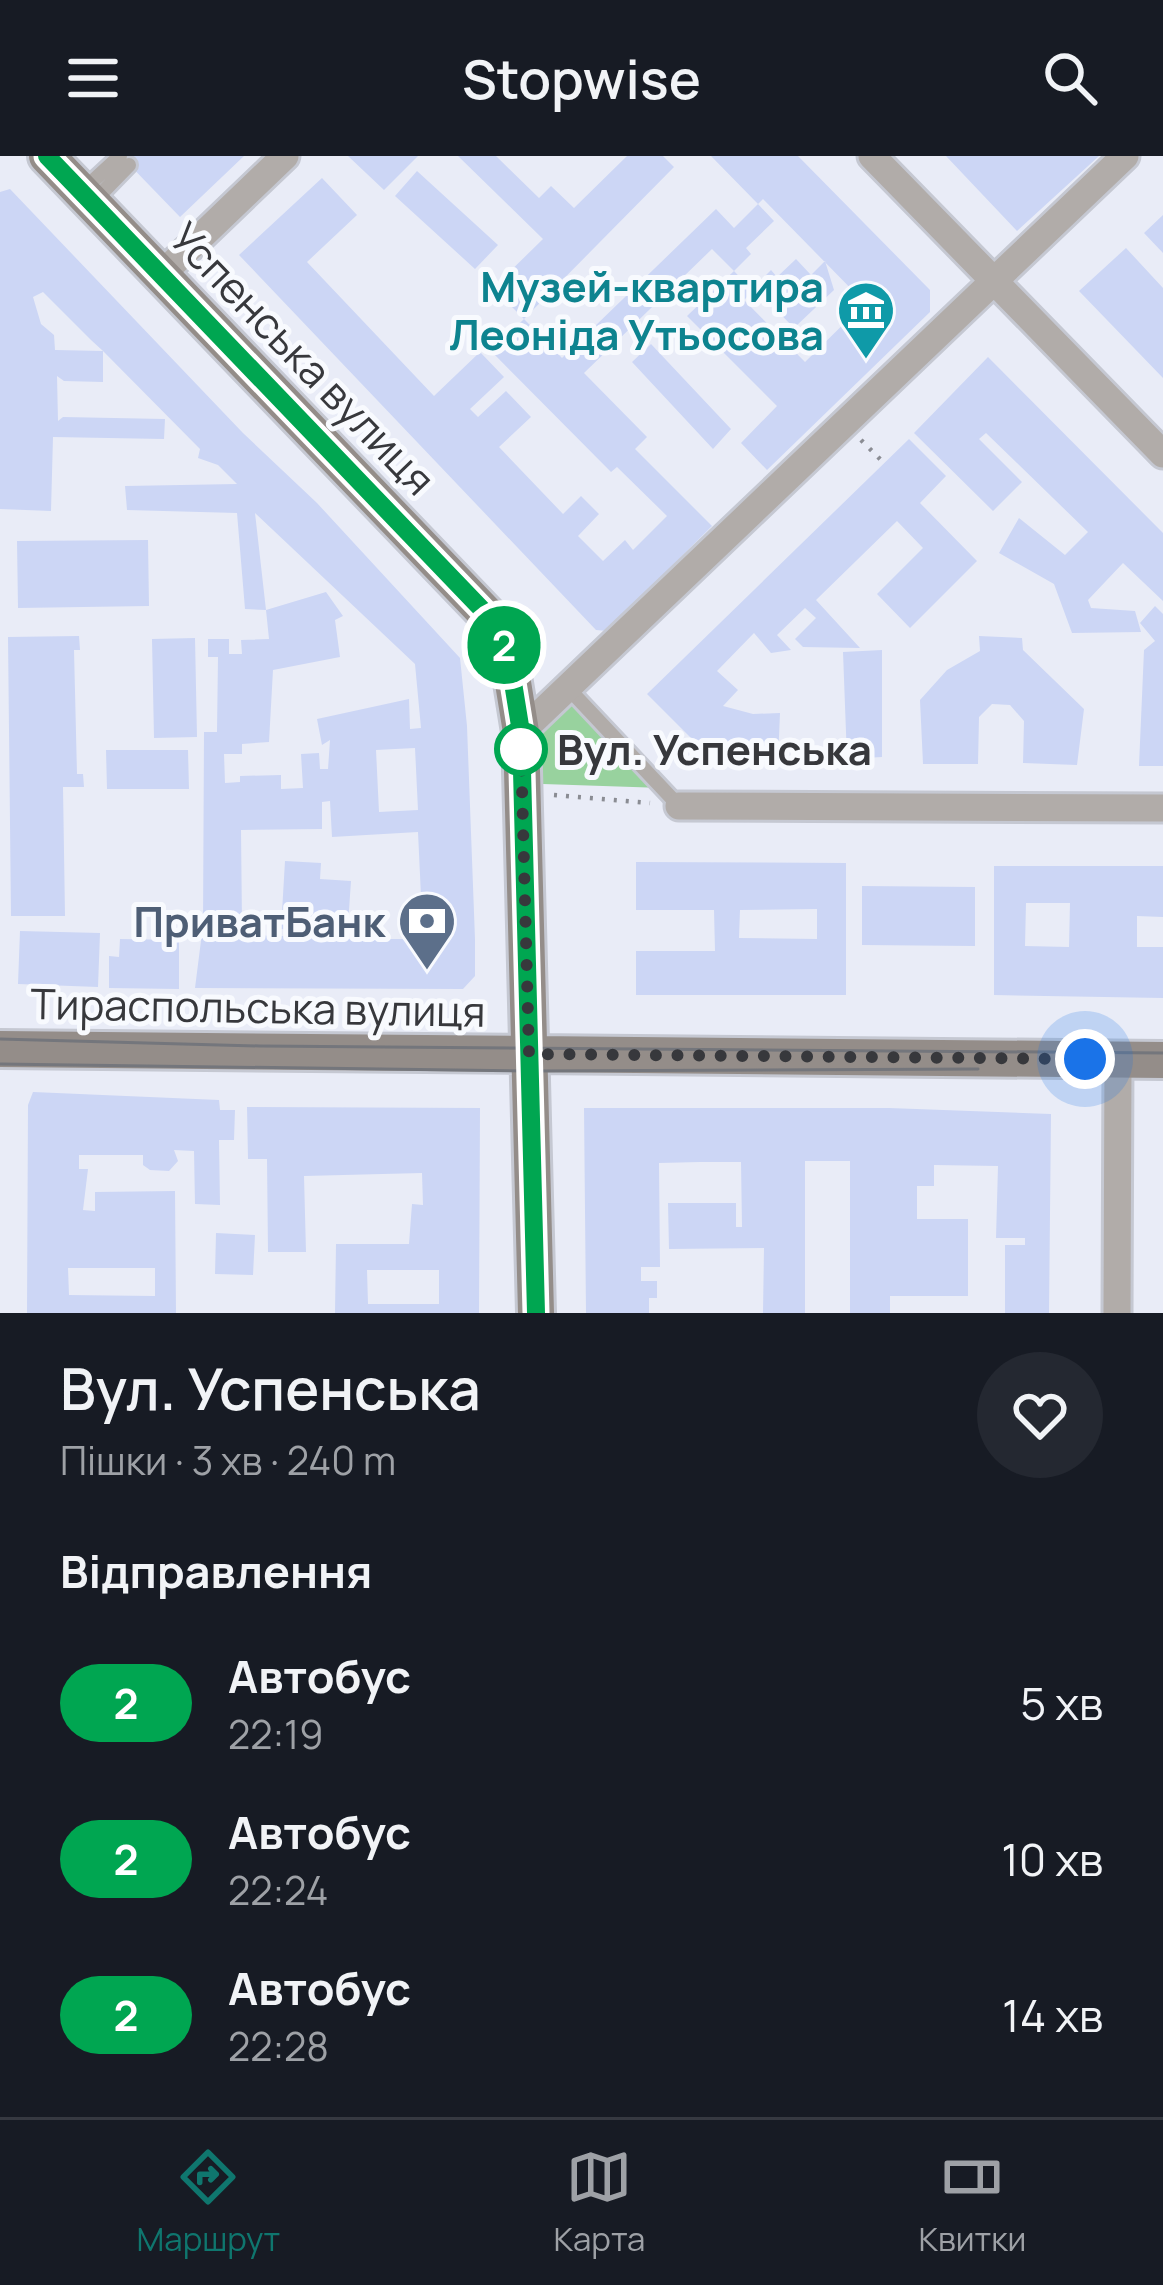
<!DOCTYPE html>
<html lang="uk">
<meta charset="utf-8">
<style>
:root{--surface:#171b24;--page:#242831;--text:#f1f3f6;--muted:#9ea1a6;--line:#363941;--accent:#0f766e}
body{margin:0;font-family:Manrope,sans-serif;background:var(--page);color:var(--text);height:100vh;display:flex;flex-direction:column;font-size:45px;white-space:nowrap}
*{box-sizing:border-box;margin:0}
p{font-size:39px;color:var(--muted)}
.icon{flex:none;width:66px;height:66px;fill:none;stroke:currentColor;stroke-width:2;stroke-linecap:round;stroke-linejoin:round}
.map{position:relative;height:1157px;overflow:hidden}
.side{display:flex;flex-direction:column;background:var(--surface);flex:1}
.side>*{flex:none}
.badge{padding:0 24px;border-radius:39px;font-size:42px;line-height:78px}
.you{position:absolute;width:60px;height:60px;margin:-30px;border:9px solid #fff;border-radius:50%;background:#1a73e8;box-shadow:0 0 0 18px #1a73e833}
.map>.badge{position:absolute;translate:-50% -50%;box-shadow:0 0 0 6px #fff}
h2{padding:0 60px;font-size:45px;line-height:108px}
.round{display:grid;place-items:center;flex:none;width:126px;height:126px;border-radius:63px;background:var(--page)}
.summary{display:flex;align-items:center;justify-content:space-between;height:204px;padding:0 60px}
h1{font-size:57px;font-weight:600;line-height:90px}
ul{padding:0;list-style:none}
li{display:flex;align-items:center;gap:36px;height:156px;padding:0 60px}
li div{flex:1}
li b{display:block;font-size:45px}
li em{font-style:normal}
li .badge{min-width:132px;font-weight:700;text-align:center}
header{display:flex;justify-content:space-between;align-items:center;height:156px;padding:0 60px;background:var(--surface);font-size:54px;font-weight:600}
.tabs{display:flex;justify-content:space-around;align-items:center;height:168px;border-top:3px solid var(--line);background:var(--surface);font-size:33px;color:var(--muted)}
.tabs a{display:grid;justify-items:center;gap:6px}
.tabs .active{color:var(--accent)}
.map>svg:first-child{display:block}
.green{fill:#98d29e}
.building{fill:#ccd6f5;fill-rule:evenodd}
.lines{fill:none;stroke-linecap:round;stroke-linejoin:round}
.lane-casing{stroke:#c5c8d2;stroke-width:20}
.street-casing{stroke:#c5c8d2;stroke-width:33}
.secondary-casing{stroke:#c5c8d2;stroke-width:42}
.path{stroke:#8a8c93;stroke-width:4.5;stroke-dasharray:3 9;stroke-linecap:butt}
.lane{stroke:#b1aca9;stroke-width:14}
.street{stroke:#b1aca9;stroke-width:27}
.secondary{stroke:#948d89;stroke-width:36}
.tram{stroke:#74767c;stroke-width:3}
.line-casing{stroke:#fff;stroke-width:27}
.line{stroke:#00a651;stroke-width:18}
.walk{stroke:#37383c;stroke-width:12;stroke-dasharray:0 21.6}
.stop-dot{fill:#fff;stroke:#00a651;stroke-width:6}
.labels{text-anchor:middle;dominant-baseline:central;stroke-width:10;stroke-linejoin:round;paint-order:stroke}
.culture-label{font-size:42px;font-weight:bold;fill:#0d838f;stroke:#f8fafe;text-anchor:end}
.street-label{font-size:42px;fill:#37383c;stroke:#f8fafe}
.stop-label{font-size:42px;font-weight:bold;fill:#37383c;stroke:#f8fafe;text-anchor:start}
.service-label{font-size:42px;font-weight:bold;fill:#4e5e75;stroke:#f8fafe;text-anchor:end}
</style>
<header><svg class="icon" aria-label="menu" viewBox="0 0 24 24"><path d="M4 6h16M4 12h16M4 18h16"/></svg>Stopwise<svg class="icon" aria-label="search" viewBox="0 0 24 24"><circle cx="10" cy="10" r="6"/><path d="M15 15l6 6"/></svg></header>
<div class="map">
<svg width="1163" height="1157" viewBox="0 0 1163 1157">
<rect width="100%" height="100%" fill="#e9ecf7"/>
<!-- green -->
<path class="green" d="M 578,541 L 663,632 L 543,628 L 540,577 Z"/>
<!-- building -->
<path class="building" d="M 121,0 L 244,0 L 180,61 Z
M 348,0 L 418,0 L 384,34 Z
M 458,0 L 496,0 L 539,42 L 551,30 L 574,52 L 627,0 L 663,0 L 674,11 L 524,163 L 562,202 L 716,53 L 734,72 L 758,48 L 774,65 L 746,92 L 751,98 L 734,115 L 753,135 L 744,144 L 805,206 L 865,147 L 763,43 L 758,48 L 711,0 L 798,0 L 930,134 L 930,156 L 767,314 L 741,287 L 777,250 L 687,160 L 734,115 L 712,93 L 584,217 L 647,281 L 635,293 L 712,370 L 607,475 L 596,474 L 239,99 L 322,22 L 357,59 L 307,106 L 434,240 L 480,196 L 504,221 L 470,253 L 478,261 L 506,235 L 531,261 L 499,291 L 563,358 L 581,340 L 599,358 L 578,380 L 603,405 L 625,384 L 633,394 L 667,360 L 617,311 L 611,316 L 491,195 L 524,163 L 493,132 L 543,83 Z
M 946,0 L 1099,0 L 1017,75 Z
M 417,15 L 498,89 L 475,113 L 395,40 Z
M 10,33 L 243,277 L 317,347 L 460,502 L 467,570 L 475,783 L 475,820 L 463,833 L 195,832 L 203,769 L 204,576 L 217,576 L 218,501 L 208,501 L 208,483 L 229,483 L 229,498 L 242,498 L 241,484 L 269,483 L 266,454 L 326,436 L 343,460 L 335,464 L 340,501 L 273,514 L 269,586 L 242,588 L 242,598 L 224,598 L 225,627 L 240,626 L 240,620 L 281,619 L 281,633 L 303,632 L 301,598 L 319,597 L 320,613 L 328,613 L 330,584 L 322,589 L 317,563 L 409,543 L 410,573 L 421,572 L 415,508 L 255,357 L 266,454 L 245,453 L 237,357 L 127,354 L 125,330 L 237,328 L 218,309 L 198,302 L 200,293 L 103,195 L 103,226 L 64,225 L 57,220 L 58,265 L 63,261 L 165,263 L 164,283 L 53,281 L 51,355 L 0,353 L 0,36 ZM 43,136 L 91,184 L 103,195 L 55,194 L 54,179 L 41,168 L 33,141 ZM 415,592 L 418,654 L 379,656 L 376,594 ZM 330,645 L 332,681 L 418,676 L 423,783 L 347,783 L 351,725 L 320,723 L 321,707 L 285,705 L 281,773 L 316,776 L 317,781 L 247,779 L 242,769 L 241,674 L 322,673 L 322,646 Z
M 1163,59 L 1163,97 L 1144,77 Z
M 1126,92 L 1163,132 L 1163,222 L 1079,135 Z
M 796,103 L 811,119 L 825,105 L 834,134 L 794,172 L 754,131 L 771,114 L 777,121 Z
M 651,188 L 731,273 L 713,293 L 632,206 Z
M 988,201 L 1163,377 L 1163,445 L 1123,407 L 1088,444 L 1091,452 L 1135,455 L 1141,476 L 1072,477 L 1054,428 L 999,397 L 1019,362 L 1065,399 L 1088,376 L 986,277 L 979,283 L 1022,326 L 993,355 L 914,277 Z
M 909,283 L 946,320 L 920,347 L 977,405 L 910,472 L 877,438 L 923,392 L 897,365 L 816,444 L 860,492 L 803,491 L 795,483 L 816,462 L 805,452 L 777,479 L 791,494 L 771,497 L 754,477 L 717,515 L 738,534 L 723,550 L 753,558 L 780,557 L 778,604 L 714,605 L 647,538 Z
M 148,384 L 149,450 L 18,452 L 17,385 Z
M 1155,450 L 1163,458 L 1163,610 L 1139,610 L 1144,494 L 1155,485 L 1140,467 Z
M 79,480 L 80,494 L 74,494 L 77,618 L 83,618 L 84,631 L 63,631 L 65,760 L 11,760 L 8,481 Z
M 979,480 L 1022,482 L 1023,494 L 1084,553 L 1077,609 L 1023,607 L 1024,565 L 1010,549 L 992,548 L 979,561 L 978,608 L 923,608 L 920,544 L 947,514 L 980,495 Z
M 195,482 L 197,581 L 154,582 L 152,483 Z
M 882,494 L 882,601 L 847,603 L 843,496 Z
M 106,594 L 188,594 L 189,633 L 107,633 Z
M 636,706 L 846,707 L 846,839 L 636,839 L 636,795 L 715,795 L 714,754 L 636,754 ZM 817,753 L 817,783 L 739,782 L 740,754 Z
M 994,710 L 1163,710 L 1163,761 L 1137,760 L 1137,791 L 1163,791 L 1163,842 L 994,839 ZM 1026,747 L 1070,747 L 1069,791 L 1025,790 Z
M 862,730 L 975,731 L 975,790 L 862,789 Z
M 20,775 L 100,777 L 98,831 L 18,828 Z
M 120,783 L 179,784 L 179,833 L 109,832 L 109,800 L 119,801 Z
M 33,936 L 219,944 L 220,954 L 235,954 L 234,984 L 219,984 L 220,1049 L 195,1048 L 194,995 L 174,994 L 178,1005 L 169,1015 L 150,1014 L 143,1009 L 143,999 L 79,999 L 79,1013 L 88,1013 L 83,1054 L 95,1055 L 95,1036 L 175,1035 L 176,1157 L 27,1157 L 28,949 ZM 68,1112 L 155,1112 L 155,1140 L 69,1139 Z
M 247,951 L 480,952 L 479,1157 L 335,1157 L 336,1088 L 409,1088 L 412,1048 L 423,1049 L 422,1017 L 304,1020 L 306,1096 L 268,1096 L 267,1003 L 248,1003 ZM 367,1114 L 439,1114 L 439,1148 L 368,1148 Z
M 584,952 L 889,952 L 1051,958 L 1049,1157 L 1005,1157 L 1005,1089 L 1025,1089 L 1025,1082 L 996,1082 L 998,1010 L 934,1009 L 934,1030 L 917,1030 L 917,1063 L 968,1063 L 968,1140 L 890,1140 L 890,1157 L 850,1157 L 850,1005 L 805,1005 L 805,1157 L 763,1157 L 764,1092 L 669,1093 L 668,1047 L 736,1047 L 736,1071 L 742,1071 L 741,1006 L 700,1006 L 659,1007 L 660,1111 L 641,1111 L 641,1125 L 657,1125 L 657,1142 L 649,1142 L 649,1157 L 586,1157 Z
M 216,1077 L 255,1079 L 253,1119 L 215,1118 Z"/>
<g class="lines">
<defs>
<path id="lane" d="M 81,36 L 120,0
M 96,43 L 129,9
M 568,532 L 679,650"/>
<path id="street" d="M 872,0 L 1163,298
M 161,119 L 285,0
M 521,576 L 1125,0
M 679,650 L 1163,652
M 1117,1157 L 1118,903"/>
<path id="secondary" d="M 47,0 L 494,466 L 509,502 L 521,576 L 536,1157
M 0,893 L 1163,904"/>
</defs>
<!-- lane casing -->
<use href="#lane" class="lane-casing"/>
<!-- street casing -->
<use href="#street" class="street-casing"/>
<!-- secondary casing -->
<use href="#secondary" class="secondary-casing"/>
<!-- path -->
<path class="path" d="M 861,284 L 884,307
M 554,639 L 650,647"/>
<!-- lane -->
<use href="#lane" class="lane"/>
<!-- street -->
<use href="#street" class="street"/>
<!-- secondary -->
<use href="#secondary" class="secondary"/>
<!-- tram -->
<path class="tram" d="M 0,883 L 260,890 L 1163,897
M 0,908 L 530,915 L 978,913"/>
</g>
<g class="lines">
<defs>
<path id="line" d="M 47,0 L 494,466 L 509,502 L 521,576 L 536,1157"/>
</defs>
<!-- line casing -->
<use href="#line" class="line-casing"/>
<!-- line -->
<use href="#line" class="line"/>
<!-- walk -->
<path class="walk" d="M 521,593 L 529,898 L 1085,903"/>
</g>
<!-- icons -->
<defs>
<symbol id="museum-pin" viewBox="-11 -11 22 30"><path d="M0 17L-7.5 6A9.5 9.5 0 1 1 7.5 6Z" fill="#0f9aa8" stroke="#f8fafe"/><path d="M0-6L6-3V-2H-6V-3ZM-5-1h2V3h-2ZM-1-1h2V3h-2ZM3-1h2V3H3ZM-6 4H6V6H-6Z" fill="#fff"/></symbol>
<symbol id="bank-pin" viewBox="-11 -11 22 30"><path d="M0 17L-7.5 6A9.5 9.5 0 1 1 7.5 6Z" fill="#5c6f8a" stroke="#f8fafe"/><path d="M-6-4H6V4H-6ZM0-2.3a2.3 2.3 0 1 0 0 4.6a2.3 2.3 0 1 0 0-4.6Z" fill="#fff"/></symbol>
</defs>
<g fill-rule="evenodd">
<use href="#museum-pin" x="833" y="121" width="66" height="90"/>
<use href="#bank-pin" x="394" y="732" width="66" height="90"/>
</g>
<!-- markers -->
<circle class="stop-dot" cx="521" cy="593" r="24"/>
<g class="labels">
<!-- culture labels -->
<g class="culture-label">
<text x="824" y="130">Музей-квартира<tspan x="824" dy="48">Леоніда Утьосова</tspan></text>
</g>
<!-- street labels -->
<g class="street-label">
<text transform="translate(303 202) rotate(46)">Успенська вулиця</text>
<text transform="translate(258 851) rotate(1)">Тираспольська вулиця</text>
</g>
<!-- stop labels -->
<g class="stop-label">
<text x="557" y="593">Вул. Успенська</text>
</g>
<!-- service labels -->
<g class="service-label">
<text x="385" y="765">ПриватБанк</text>
</g>
</g>
</svg>
<div class="you" style="left:1085px;top:903px"></div>
<b class="badge" style="left:504px;top:489px;background:#00a651;color:#fff">2</b>
</div>
<section class="side">
<div class="summary"><div><h1>Вул. Успенська</h1><p>Пішки · 3 хв · 240 m</p></div><a class="round"><svg class="icon" aria-label="heart" viewBox="0 0 24 24"><path d="M12 20l-8-8c-3-5 5-10 8-4 3-6 11-1 8 4z"/></svg></a></div>
<h2>Відправлення</h2>
<ul>
<li><span class="badge" style="background:#00a651;color:#fff">2</span><div><b>Автобус</b><p>22:19</p></div><em>5 хв</em></li>
<li><span class="badge" style="background:#00a651;color:#fff">2</span><div><b>Автобус</b><p>22:24</p></div><em>10 хв</em></li>
<li><span class="badge" style="background:#00a651;color:#fff">2</span><div><b>Автобус</b><p>22:28</p></div><em>14 хв</em></li>
</ul>
</section>
<nav class="tabs">
<a class="active"><svg class="icon" aria-label="directions" viewBox="0 0 24 24"><path d="M12 3l9 9-9 9-9-9zM9 14v-3h6M13 9l2 2-2 2"/></svg>Маршрут</a>
<a><svg class="icon" aria-label="map" viewBox="0 0 24 24"><path d="M3 6l6-2 6 2 6-2v14l-6 2-6-2-6 2zM9 4v14M15 6v14"/></svg>Карта</a>
<a><svg class="icon" aria-label="tickets" viewBox="0 0 24 24"><path d="M3 7h18v10H3zM15 7v10"/></svg>Квитки</a>
</nav>
